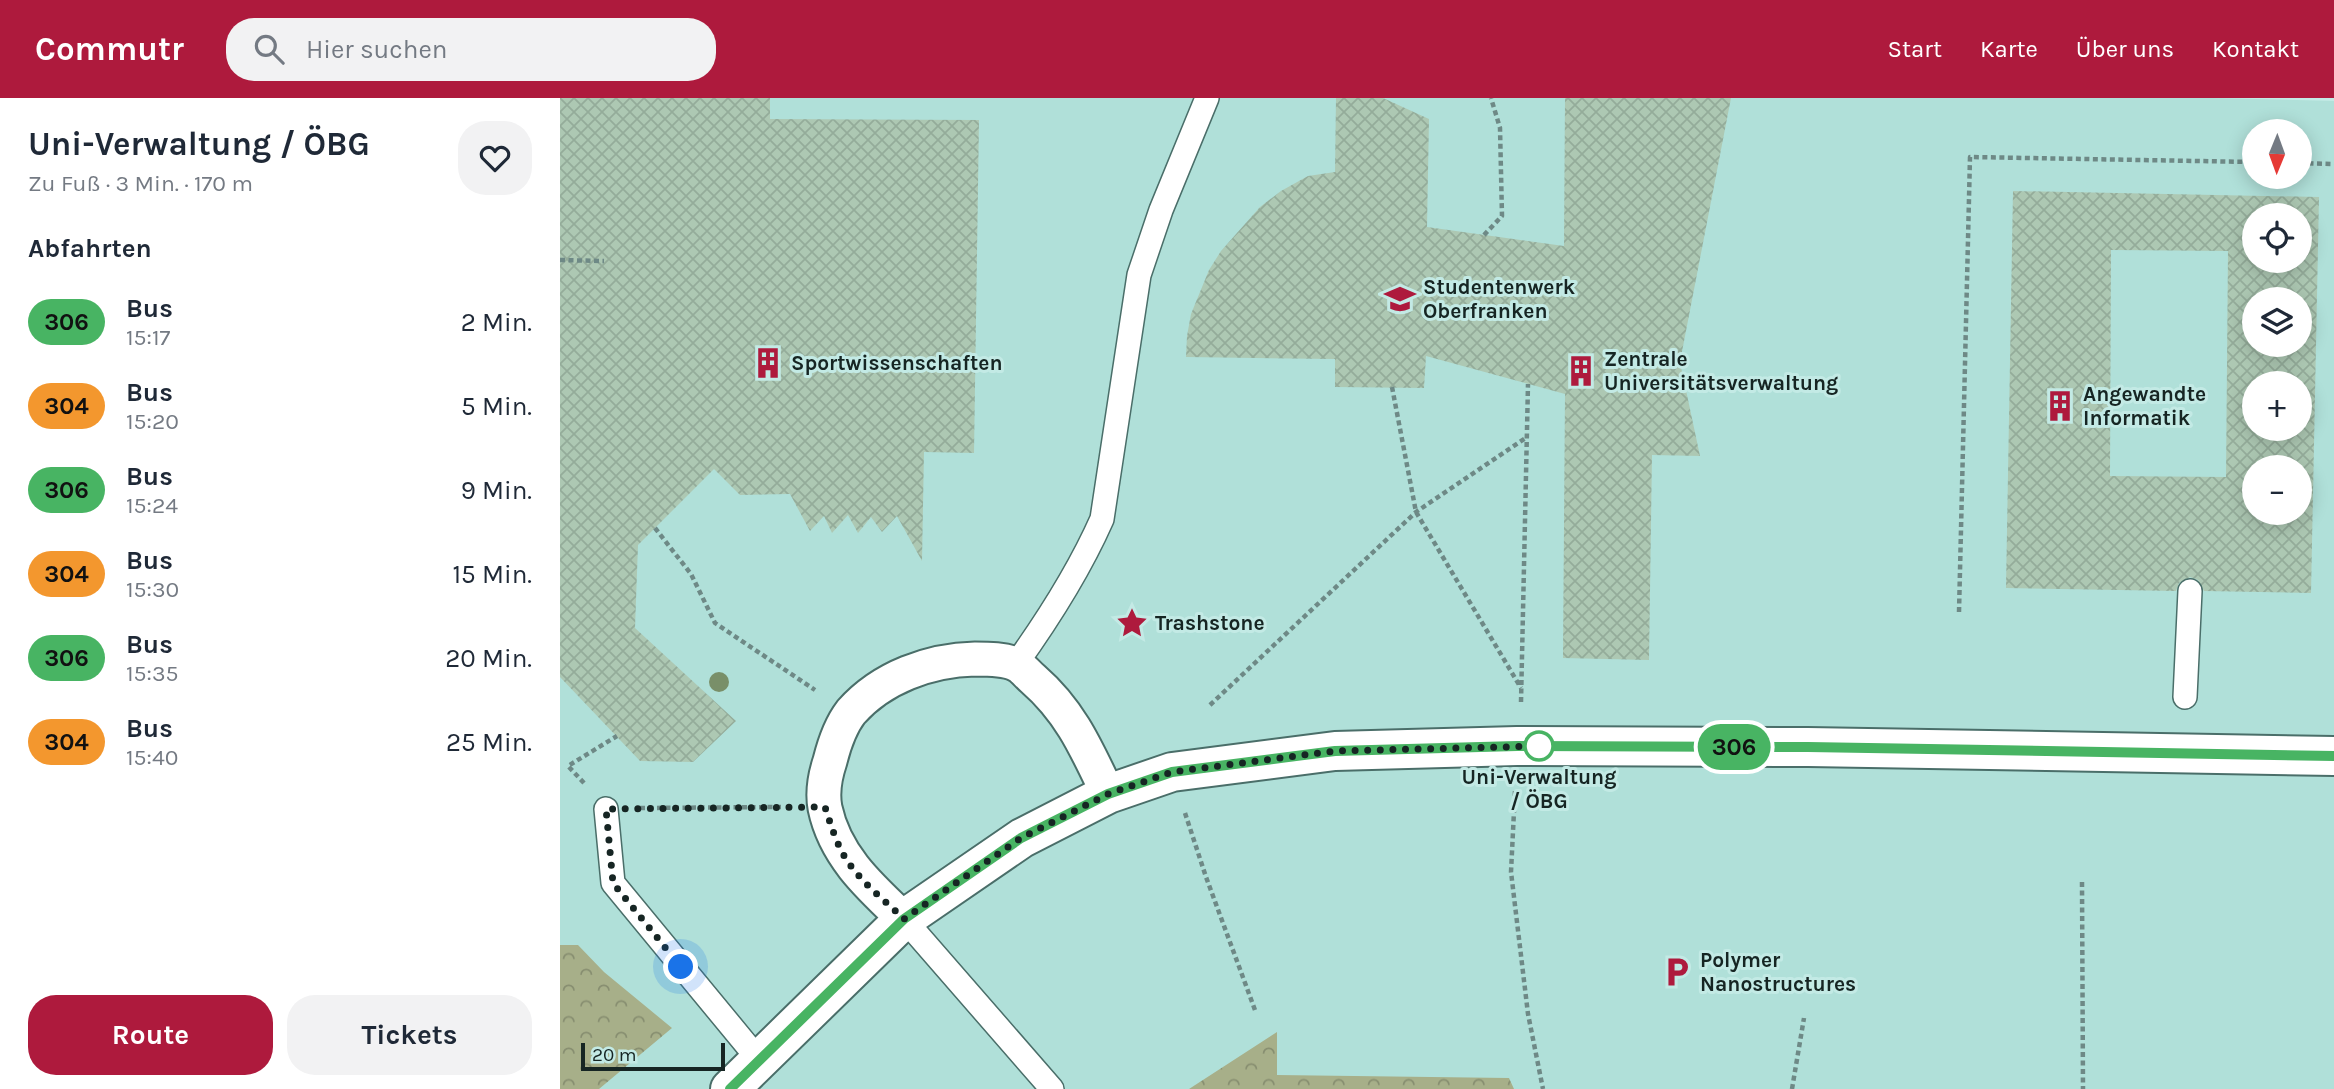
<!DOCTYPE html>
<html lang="de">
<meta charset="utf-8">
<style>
:root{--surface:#fff;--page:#f2f2f3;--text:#1f2937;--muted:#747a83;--accent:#ae1a3d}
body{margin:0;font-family:Karla,sans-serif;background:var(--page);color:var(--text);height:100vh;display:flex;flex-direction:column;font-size:26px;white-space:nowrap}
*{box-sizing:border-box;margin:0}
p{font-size:23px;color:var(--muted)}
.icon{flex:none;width:38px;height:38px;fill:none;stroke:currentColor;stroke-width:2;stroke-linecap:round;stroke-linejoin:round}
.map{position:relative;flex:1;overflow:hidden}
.side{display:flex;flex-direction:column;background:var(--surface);width:560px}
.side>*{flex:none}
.badge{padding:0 14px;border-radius:23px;font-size:24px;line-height:46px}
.needle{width:46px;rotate:181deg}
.buttons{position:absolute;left:1682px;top:21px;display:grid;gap:14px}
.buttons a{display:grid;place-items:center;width:70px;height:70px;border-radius:50%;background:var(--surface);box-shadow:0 4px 18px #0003;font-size:35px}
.scale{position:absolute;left:21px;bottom:18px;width:144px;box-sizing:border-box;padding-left:7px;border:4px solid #162523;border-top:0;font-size:19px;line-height:24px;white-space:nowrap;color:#162523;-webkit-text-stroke:5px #c3eae5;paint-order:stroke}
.you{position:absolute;width:35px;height:35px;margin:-18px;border:5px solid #fff;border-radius:50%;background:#1a73e8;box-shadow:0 0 0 10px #1a73e833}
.map>.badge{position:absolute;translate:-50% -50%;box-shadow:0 0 0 4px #fff}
h2{padding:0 28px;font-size:26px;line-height:63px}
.round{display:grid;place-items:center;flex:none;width:74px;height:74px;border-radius:28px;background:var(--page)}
.overview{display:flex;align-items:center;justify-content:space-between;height:119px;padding:0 28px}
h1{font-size:33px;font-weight:700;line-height:52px}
.action{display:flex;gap:14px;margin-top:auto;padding:14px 28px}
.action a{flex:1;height:80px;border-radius:28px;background:var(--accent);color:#fff;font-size:28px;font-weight:700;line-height:80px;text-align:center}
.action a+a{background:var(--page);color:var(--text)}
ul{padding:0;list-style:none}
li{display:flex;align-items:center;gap:21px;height:84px;padding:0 28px}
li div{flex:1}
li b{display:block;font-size:26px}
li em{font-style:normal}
li .badge{min-width:77px;font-weight:700;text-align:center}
header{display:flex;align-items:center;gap:42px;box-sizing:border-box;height:98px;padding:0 35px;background:var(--accent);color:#fff}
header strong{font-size:33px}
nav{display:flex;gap:38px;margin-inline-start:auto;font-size:24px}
.search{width:490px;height:63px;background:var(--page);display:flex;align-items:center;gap:18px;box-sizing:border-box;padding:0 24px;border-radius:28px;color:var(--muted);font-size:26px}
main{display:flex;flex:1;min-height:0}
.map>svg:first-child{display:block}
.built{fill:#b0e0d9;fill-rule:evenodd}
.forest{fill:url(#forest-crowns)}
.building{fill:url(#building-cross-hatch);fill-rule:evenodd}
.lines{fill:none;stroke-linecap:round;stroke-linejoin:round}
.service-casing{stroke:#4a6e69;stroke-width:26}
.pedestrian-casing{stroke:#4a6e69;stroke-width:37}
.minor-casing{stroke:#4a6e69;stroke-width:42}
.path{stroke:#6e8986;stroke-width:4.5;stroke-dasharray:5 3.5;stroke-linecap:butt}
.service{stroke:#fff;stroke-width:23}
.pedestrian{stroke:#fff;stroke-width:33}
.minor{stroke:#fff;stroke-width:38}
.tree{fill:#798f69}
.line-casing{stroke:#fff;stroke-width:16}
.line{stroke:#48b463;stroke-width:10}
.walk{stroke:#162523;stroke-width:7;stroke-dasharray:0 12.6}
.stop-dot{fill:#fff;stroke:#48b463;stroke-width:3.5}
.labels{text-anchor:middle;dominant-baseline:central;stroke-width:6;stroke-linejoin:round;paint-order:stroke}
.poi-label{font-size:21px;font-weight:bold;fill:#162523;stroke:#c3eae5;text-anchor:start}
.stop-label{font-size:21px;font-weight:bold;fill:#162523;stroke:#c3eae5}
</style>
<header>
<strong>Commutr</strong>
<div class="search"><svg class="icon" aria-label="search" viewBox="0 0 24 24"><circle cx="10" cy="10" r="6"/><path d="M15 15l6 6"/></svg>Hier suchen</div>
<nav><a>Start</a><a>Karte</a><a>Über uns</a><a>Kontakt</a></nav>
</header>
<main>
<section class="side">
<div class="overview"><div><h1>Uni-Verwaltung / ÖBG</h1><p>Zu Fuß · 3 Min. · 170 m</p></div><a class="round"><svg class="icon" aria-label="heart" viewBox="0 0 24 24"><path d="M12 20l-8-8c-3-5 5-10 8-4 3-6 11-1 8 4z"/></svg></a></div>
<h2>Abfahrten</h2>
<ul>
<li><span class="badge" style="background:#48b463;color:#111">306</span><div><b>Bus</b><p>15:17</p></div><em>2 Min.</em></li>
<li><span class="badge" style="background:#f3972e;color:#111">304</span><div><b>Bus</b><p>15:20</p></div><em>5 Min.</em></li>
<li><span class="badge" style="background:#48b463;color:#111">306</span><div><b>Bus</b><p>15:24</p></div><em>9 Min.</em></li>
<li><span class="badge" style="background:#f3972e;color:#111">304</span><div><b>Bus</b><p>15:30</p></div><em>15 Min.</em></li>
<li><span class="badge" style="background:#48b463;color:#111">306</span><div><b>Bus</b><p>15:35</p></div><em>20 Min.</em></li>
<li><span class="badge" style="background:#f3972e;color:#111">304</span><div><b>Bus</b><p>15:40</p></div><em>25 Min.</em></li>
</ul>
<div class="action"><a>Route</a><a>Tickets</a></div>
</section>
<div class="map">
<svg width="1774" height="991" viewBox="0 0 1774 991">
<defs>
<pattern id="forest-crowns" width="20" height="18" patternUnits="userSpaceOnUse" patternTransform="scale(1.75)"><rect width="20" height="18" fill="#a7af89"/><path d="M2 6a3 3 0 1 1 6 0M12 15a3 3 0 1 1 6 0" fill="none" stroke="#878e70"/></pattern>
<pattern id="building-cross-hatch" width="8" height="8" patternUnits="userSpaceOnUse" patternTransform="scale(1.75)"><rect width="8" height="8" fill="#adc8b3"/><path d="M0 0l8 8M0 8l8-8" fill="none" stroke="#94ac9a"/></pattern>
</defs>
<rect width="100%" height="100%" fill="#c3eae5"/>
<!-- built -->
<path class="built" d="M 0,0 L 1653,0 L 1774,3 L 1774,991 L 0,991 ZM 1694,33 L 1740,33 L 1740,79 L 1694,79 ZM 1694,117 L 1740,117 L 1740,163 L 1694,163 ZM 1694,201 L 1740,201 L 1740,247 L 1694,247 ZM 1694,285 L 1740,285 L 1740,331 L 1694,331 ZM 1694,369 L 1740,369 L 1740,415 L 1694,415 Z"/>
<!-- forest -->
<path class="forest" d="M 0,847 L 18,847 L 44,874 L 112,930 L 39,991 L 0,991 Z
M 717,934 L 717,977 L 949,980 L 954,991 L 629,991 Z"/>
<!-- building -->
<path class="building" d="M 0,0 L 210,0 L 210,21 L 419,22 L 414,355 L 364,354 L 362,463 L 337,418 L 322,434 L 311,419 L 298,435 L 288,417 L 272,435 L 264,418 L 250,433 L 230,396 L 180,397 L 154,371 L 78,447 L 75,530 L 176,623 L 133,664 L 80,663 L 0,579 Z
M 776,0 L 823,0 L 869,21 L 867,129 L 1004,148 L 1005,0 L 1171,0 L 1120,264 L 1140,358 L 1092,357 L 1089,562 L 1003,560 L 1005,296 L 866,258 L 864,290 L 775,289 L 775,261 L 626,259 L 627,238 L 631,216 L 649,172 L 661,153 L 700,109 L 721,93 L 748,78 L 775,74 Z
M 1453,93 L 1759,99 L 1751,495 L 1644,493 L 1638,482 L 1630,479 L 1619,485 L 1616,493 L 1446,490 ZM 1694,117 L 1740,117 L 1740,163 L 1694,163 ZM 1551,152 L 1668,153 L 1666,379 L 1550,378 ZM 1694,201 L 1740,201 L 1740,247 L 1694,247 ZM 1694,285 L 1740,285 L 1740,331 L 1694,331 ZM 1694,369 L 1740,369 L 1740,415 L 1694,415 Z"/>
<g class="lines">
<defs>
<path id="service" d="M 456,566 C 489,520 519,473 542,421 L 579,177 L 601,112 L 647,0
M 1625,599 L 1630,493
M 46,711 L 53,785 L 199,962
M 344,821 L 492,991"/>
<path id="pedestrian" d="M 344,821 C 310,789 275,758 265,710 C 262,694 265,678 270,663 C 274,647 281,627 291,614 C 322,579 370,562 415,561 C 427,561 446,561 457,567 C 463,570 468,577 473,581 C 511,614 527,652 548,696"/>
<path id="minor" d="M 170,991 L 344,821 L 462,740 L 548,696 L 612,674 L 775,653 L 957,648 L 1248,649 L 1774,658"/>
</defs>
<!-- service casing -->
<use href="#service" class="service-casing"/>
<!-- pedestrian casing -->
<use href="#pedestrian" class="pedestrian-casing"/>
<!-- minor casing -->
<use href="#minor" class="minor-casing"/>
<!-- path -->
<path class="path" d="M 1740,65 L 1774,66
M 924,137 L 942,118 L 940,30 L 931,0
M 0,162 L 44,163
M 832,289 L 856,414 L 961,590
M 95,430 L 131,476 L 155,525 L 255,592
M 1399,514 L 1410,59 L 1694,64
M 961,604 L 968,286
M 650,607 L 856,414 L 967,339
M 24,685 L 8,668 L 57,638
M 955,693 L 951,774 L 968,916 L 983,991
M 80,710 L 222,709
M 625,715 L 646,779 L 695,912
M 1522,784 L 1523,991
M 1232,991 L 1244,920"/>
<!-- service -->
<use href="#service" class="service"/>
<!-- pedestrian -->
<use href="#pedestrian" class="pedestrian"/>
<!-- minor -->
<use href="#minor" class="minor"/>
</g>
<!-- trees -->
<circle class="tree" cx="159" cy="584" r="10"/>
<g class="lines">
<defs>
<path id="line" d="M 170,991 L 344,821 L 461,740 L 548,696 L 612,674 L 775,653 L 957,648 L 1248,649 L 1774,658"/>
</defs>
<!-- line casing -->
<use href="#line" class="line-casing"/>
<!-- line -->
<use href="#line" class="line"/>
<!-- walk -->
<path class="walk" d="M 121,869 L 53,785 L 46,711 L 265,709 C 271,727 276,745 286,761 C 301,784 324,802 344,821 L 461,740 L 548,696 L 612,674 L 775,653 L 985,648 L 979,648"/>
</g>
<!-- icons -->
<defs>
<symbol id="university-bare" viewBox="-9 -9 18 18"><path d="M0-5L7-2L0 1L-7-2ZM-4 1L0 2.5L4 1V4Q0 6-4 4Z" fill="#ae1a3d" stroke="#c3eae5" stroke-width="2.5" paint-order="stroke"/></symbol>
<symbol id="building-bare" viewBox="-9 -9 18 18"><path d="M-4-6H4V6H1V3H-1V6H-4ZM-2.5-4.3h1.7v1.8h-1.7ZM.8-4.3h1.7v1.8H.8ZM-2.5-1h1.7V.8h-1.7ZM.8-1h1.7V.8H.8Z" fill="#ae1a3d" stroke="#c3eae5" stroke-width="2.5" paint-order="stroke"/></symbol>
<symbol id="sight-bare" viewBox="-9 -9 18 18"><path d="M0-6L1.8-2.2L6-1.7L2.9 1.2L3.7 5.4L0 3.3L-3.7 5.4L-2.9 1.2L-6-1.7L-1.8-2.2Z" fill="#ae1a3d" stroke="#c3eae5" stroke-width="2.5" paint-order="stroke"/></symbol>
<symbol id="parking-bare" viewBox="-9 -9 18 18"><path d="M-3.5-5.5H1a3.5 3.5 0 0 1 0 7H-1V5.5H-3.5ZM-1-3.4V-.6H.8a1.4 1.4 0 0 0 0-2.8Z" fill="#ae1a3d" stroke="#c3eae5" stroke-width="2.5" paint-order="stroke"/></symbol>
</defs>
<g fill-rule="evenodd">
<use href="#university-bare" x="818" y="179" width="44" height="44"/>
<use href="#building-bare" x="186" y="243" width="44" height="44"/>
<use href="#building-bare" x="999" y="251" width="44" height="44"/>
<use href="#building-bare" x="1478" y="286" width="44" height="44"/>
<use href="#sight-bare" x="550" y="503" width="44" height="44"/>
<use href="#parking-bare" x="1095" y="852" width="44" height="44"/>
</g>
<!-- markers -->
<circle class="stop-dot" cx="979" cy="648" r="14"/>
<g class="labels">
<!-- poi labels -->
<g class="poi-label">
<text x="863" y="189">Studentenwerk<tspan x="863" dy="24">Oberfranken</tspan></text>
<text x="1044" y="261">Zentrale<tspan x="1044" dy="24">Universitätsverwaltung</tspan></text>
<text x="231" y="265">Sportwissenschaften</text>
<text x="1523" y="296">Angewandte<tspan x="1523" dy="24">Informatik</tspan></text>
<text x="595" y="525">Trashstone</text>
<text x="1140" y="862">Polymer<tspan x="1140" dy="24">Nanostructures</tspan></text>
</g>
<!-- stop labels -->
<g class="stop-label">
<text x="979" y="679">Uni-Verwaltung<tspan x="979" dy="24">/ ÖBG</tspan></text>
</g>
</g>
</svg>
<div class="buttons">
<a><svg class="needle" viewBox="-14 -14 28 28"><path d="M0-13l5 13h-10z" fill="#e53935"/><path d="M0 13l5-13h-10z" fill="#747a83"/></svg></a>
<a><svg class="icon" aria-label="locate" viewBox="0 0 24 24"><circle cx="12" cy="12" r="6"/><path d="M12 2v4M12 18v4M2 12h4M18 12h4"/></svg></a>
<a><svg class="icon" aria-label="layers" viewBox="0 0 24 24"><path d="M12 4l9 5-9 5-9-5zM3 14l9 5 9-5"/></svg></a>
<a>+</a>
<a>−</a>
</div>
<div class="scale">20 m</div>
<div class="you" style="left:121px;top:869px"></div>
<b class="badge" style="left:1174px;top:649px;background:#48b463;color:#111">306</b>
</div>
</main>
